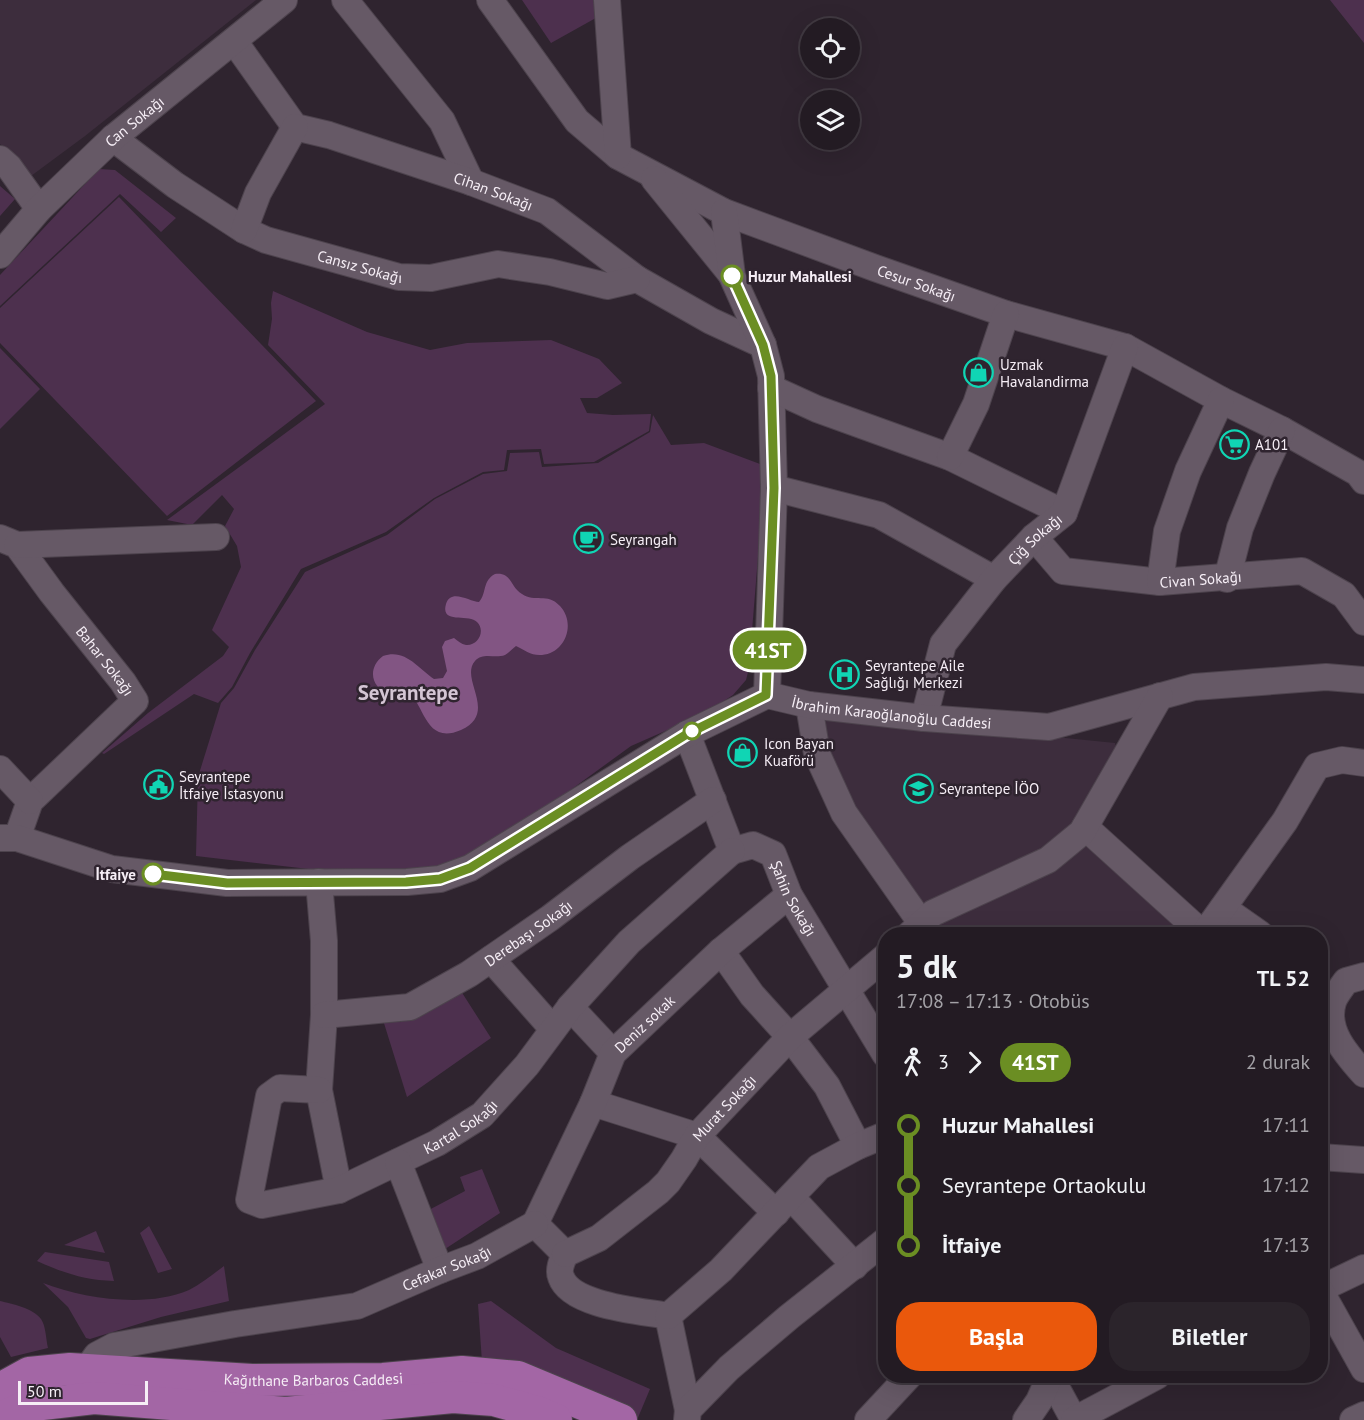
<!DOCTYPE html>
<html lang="tr">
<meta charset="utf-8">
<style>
:root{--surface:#231b23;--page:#2b242b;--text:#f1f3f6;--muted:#a3a1a6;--line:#403941;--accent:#ea580c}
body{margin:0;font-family:"PT Sans",sans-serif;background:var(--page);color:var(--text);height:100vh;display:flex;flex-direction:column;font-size:22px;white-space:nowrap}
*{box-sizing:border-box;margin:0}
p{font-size:20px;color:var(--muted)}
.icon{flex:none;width:33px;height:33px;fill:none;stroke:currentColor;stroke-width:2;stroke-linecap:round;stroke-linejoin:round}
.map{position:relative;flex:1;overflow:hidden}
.panel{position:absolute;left:878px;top:927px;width:450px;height:456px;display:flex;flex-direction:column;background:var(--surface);border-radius:24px;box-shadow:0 6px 24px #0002,0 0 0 2px var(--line)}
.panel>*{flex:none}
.badge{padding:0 12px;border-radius:20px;font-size:21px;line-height:39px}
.buttons{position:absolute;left:800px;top:18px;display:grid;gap:12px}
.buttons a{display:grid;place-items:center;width:60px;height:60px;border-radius:50%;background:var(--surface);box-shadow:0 6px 24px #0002,0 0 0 2px var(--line);font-size:30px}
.scale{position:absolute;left:18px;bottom:15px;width:130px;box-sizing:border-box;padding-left:6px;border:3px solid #f6eef6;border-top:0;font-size:16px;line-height:21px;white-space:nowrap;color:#f6eef6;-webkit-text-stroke:4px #2f242f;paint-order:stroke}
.map>.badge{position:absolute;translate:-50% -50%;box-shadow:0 0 0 3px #fff}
.legs{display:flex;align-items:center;gap:9px;height:66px;padding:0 18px;font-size:20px}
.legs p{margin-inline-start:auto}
.overview{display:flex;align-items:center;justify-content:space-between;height:102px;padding:0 18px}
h1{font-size:33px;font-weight:700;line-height:45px}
.button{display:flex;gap:12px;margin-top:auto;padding:12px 18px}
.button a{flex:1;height:69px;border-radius:24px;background:var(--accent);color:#fff;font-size:24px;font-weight:700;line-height:69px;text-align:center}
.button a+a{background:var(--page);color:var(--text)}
ul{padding:0 18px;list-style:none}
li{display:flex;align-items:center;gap:21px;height:60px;font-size:22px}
li i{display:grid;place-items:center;width:9px;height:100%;margin:0 8px;background:currentColor}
li i::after{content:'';width:15px;height:15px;margin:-8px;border:4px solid;border-radius:50%;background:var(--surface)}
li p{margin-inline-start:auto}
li:first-child i{background:linear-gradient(#0000 50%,currentColor 0)}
li:last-child i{background:linear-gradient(currentColor 50%,#0000 0)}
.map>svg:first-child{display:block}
.built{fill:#3d2d3d}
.green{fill:#4d304e}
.water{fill:#825583}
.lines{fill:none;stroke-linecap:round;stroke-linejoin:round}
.minor-casing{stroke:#4d434d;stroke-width:28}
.major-casing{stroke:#4d434d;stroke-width:34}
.minor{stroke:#665966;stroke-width:26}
.major{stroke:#a366a5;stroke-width:32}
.line-1-casing{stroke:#fff;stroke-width:14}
.line-1{stroke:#6b8e23;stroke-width:9}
.stop-1-dot{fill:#fff;stroke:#6b8e23;stroke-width:3}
.labels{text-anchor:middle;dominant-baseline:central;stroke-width:5;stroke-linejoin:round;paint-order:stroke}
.street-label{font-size:15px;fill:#f6eef6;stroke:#2f242f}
.stop-label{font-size:15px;font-weight:bold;fill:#f6eef6;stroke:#2f242f;text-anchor:start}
.poi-label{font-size:15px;fill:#f6eef6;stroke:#2f242f;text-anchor:start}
.district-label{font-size:21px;font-weight:bold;fill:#d4c5d4;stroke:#2f242f}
</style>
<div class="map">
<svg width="1364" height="1420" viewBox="0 0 1364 1420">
<rect width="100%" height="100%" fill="#2f242f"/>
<!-- built -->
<path class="built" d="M 0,0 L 256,0 L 85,136 L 31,176 L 0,144 Z
M 819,713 L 1115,743 L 1118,756 L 1076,823 L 1044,854 L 920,910 L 861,826 L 831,761 Z
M 1088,837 L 1180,926 L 1168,934 L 942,934 L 933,918 Z"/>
<!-- green -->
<path class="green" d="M 522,0 L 599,0 L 603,14 L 551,43 Z
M 1330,0 L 1364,0 L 1364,43 Z
M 99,169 L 115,170 L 176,218 L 161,232 L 120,194 L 0,306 L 0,275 Z
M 0,186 L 15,199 L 0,216 Z
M 119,197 L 316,401 L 167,516 L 0,343 L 0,308 Z
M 273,291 L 367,332 L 430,350 L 467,343 L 551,340 L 599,359 L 622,383 L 597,398 L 580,398 L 587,413 L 613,415 L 651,414 L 649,431 L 594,462 L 544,464 L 541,449 L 507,450 L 504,470 L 483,472 L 434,498 L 386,532 L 301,569 L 250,653 L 232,687 L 218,703 L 194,694 L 104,754 L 102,753 L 148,713 L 223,656 L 229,647 L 212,630 L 241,567 L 237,546 L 225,526 L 234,509 L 222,495 L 192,525 L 167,520 L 325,404 L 268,345 L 272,319 L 271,303 Z
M 0,348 L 40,389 L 0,429 Z
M 653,415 L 671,445 L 704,443 L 760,464 L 760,532 L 749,668 L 746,680 L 733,695 L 704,714 L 631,746 L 510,834 L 471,857 L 428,872 L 335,872 L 196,856 L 198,777 L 221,703 L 234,688 L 255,650 L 305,572 L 387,535 L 435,499 L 483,474 L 507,471 L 510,453 L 539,452 L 542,467 L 598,463 L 650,432 Z
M 459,988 L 491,1038 L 407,1097 L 383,1020 Z
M 482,1169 L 500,1213 L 442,1251 L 425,1212 L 465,1191 L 460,1177 Z
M 149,1226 L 172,1269 L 158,1273 L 140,1233 Z
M 96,1231 L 105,1253 L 64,1245 Z
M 45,1252 L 109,1262 L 114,1281 C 84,1280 64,1273 37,1261 Z
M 224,1266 L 229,1301 L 161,1317 L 90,1339 L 86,1338 L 68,1307 L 43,1283 C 85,1299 147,1308 189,1290 C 201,1284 213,1274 224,1266 Z
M 0,1301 C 12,1304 33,1308 41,1319 C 46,1326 46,1340 48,1348 L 11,1357 L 0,1337 Z
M 491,1301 L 556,1348 L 650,1389 L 637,1420 L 482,1362 L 478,1304 Z"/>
<!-- water -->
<path class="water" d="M 495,574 C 512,572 510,587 522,594 C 535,603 547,592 560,606 C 576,623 566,653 542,655 C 531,656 525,650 516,646 C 512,649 509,653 505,655 C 495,659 483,652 475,661 C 459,679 499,713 461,730 C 424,746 425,702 407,692 C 402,690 395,694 389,694 C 371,688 367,668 383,656 C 405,648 418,668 434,679 L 443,678 L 447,671 L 442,647 L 445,641 L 454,638 C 458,641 461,644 466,645 C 478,646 486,631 477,622 C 469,613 440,625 446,604 C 451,588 470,602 479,602 C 487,593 482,581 495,574 Z"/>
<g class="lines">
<defs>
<g id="minor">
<path d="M 345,0 L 442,121 L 471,182"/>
<path id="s1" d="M 490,0 L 577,121 L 618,156 L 724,212 L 875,268 L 1006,314 L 1125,347 L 1221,400 L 1282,430 L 1358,473 L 1364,481"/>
<path d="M 607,0 L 618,156"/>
<path id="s2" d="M 234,41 L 295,127 L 329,135 L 471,182 L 547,211 L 637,279 L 711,321 L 763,345"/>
<path id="s3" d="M 113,138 L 175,185 L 244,230 L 266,240 L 399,277 L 431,278 L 498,264 L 550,272 L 607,286 L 637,279"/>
<path d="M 0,159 L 9,167 L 39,209"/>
<path d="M 654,179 L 731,274"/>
<path d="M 724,212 L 732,276 L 763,345 L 771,376 L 774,488 L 767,695"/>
<path d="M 244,230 L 258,193 L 295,127"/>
<path id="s4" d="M 0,255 L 39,209 L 113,138 L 284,0"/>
<path d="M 771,388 L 817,409 L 950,457 L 1064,513"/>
<path d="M 950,457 L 976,404 L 1006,314"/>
<path d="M 774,488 L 879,515 L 994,579"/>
<path id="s5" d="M 1034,537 L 1063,571 L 1160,582 L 1302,571 L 1344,595 L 1364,622"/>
<path id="s6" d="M 0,538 L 17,545 L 52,593 L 123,682 L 135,701 L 30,801 L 17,838"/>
<path d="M 17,545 L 216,537"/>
<path d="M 1227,579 L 1240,528 L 1262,473 L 1282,430"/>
<path d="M 1160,582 L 1167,531 L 1188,471 L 1221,400"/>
<path d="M 809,705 L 817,754 L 844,813 L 929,934"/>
<path id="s7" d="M 924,718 L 943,644 L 994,579 L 1034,537 L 1064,513 L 1125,347"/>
<path id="s8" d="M 687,734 L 732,851 L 753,845 L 773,854 L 789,895 L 885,1054"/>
<path d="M 0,769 L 30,801"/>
<path d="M 1085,827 L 1203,934"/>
<path id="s9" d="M 0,838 L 17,838 L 112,869 L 227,883 L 407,882 L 440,879 L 470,868 L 687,734 L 767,695 L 809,705 L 924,718 L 1049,727 L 1194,687 L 1326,677 L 1364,680"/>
<path d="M 319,882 L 324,941 L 324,1015 L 319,1090 L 339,1190"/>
<path d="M 1223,908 L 1260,934"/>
<path d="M 910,934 L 933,913 L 1048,860 L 1082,832 L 1160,696"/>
<path d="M 1204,934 L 1285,821 L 1317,766 L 1342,760 L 1364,763"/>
<path d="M 721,951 L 752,995 L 790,1037 L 827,1086 L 858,1146"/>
<path d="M 491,959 L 552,1028"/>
<path d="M 1364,976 L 1346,981 C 1342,987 1335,995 1333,1002 C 1324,1030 1347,1055 1364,1074"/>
<path d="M 570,1007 L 613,1053"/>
<path id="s10" d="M 324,1015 L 410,1007 L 469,974 L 550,918 L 630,857 L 713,800"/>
<path id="s11" d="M 319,1090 L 280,1088 L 269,1096 L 249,1200 L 262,1205 L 339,1190 L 437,1143 L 482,1115 L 527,1065 L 570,1007 L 629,942 L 732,851"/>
<path d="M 593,1103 L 697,1136 L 776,1213"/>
<path d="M 1320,1157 L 1364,1160"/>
<path d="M 398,1162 L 440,1270"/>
<path d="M 791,1197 L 855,1266"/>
<path id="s12" d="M 535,1224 L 593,1103 L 613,1053 L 721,951 L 789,895"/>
<path d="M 535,1224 L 565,1254 C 562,1261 558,1270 561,1277 C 571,1306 641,1311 668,1316 L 688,1410"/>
<path id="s13" d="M 565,1254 L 599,1238 L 658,1192 L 668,1182 L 684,1159 L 697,1136 L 790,1037 L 885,957"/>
<path d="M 1320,1289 L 1364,1268"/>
<path d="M 1320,1290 L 1364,1369"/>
<path d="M 668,1316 L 721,1270 L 819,1167 L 858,1146 L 885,1135"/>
<path id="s14" d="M 87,1369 L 97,1355 L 114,1346 L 235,1324 L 357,1306 L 440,1270 L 477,1256 L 535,1224"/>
<path d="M 1050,1376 L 1074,1420"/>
<path d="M 687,1420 L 688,1410 L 729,1368 L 789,1317 L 885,1241"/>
<path d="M 868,1420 L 909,1376"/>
<path d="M 1026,1420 L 1039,1401 L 1050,1376"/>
<path d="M 1074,1420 L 1157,1376"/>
<path d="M 1353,1420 L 1364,1415"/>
</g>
<g id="major">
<path id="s15" d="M 0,1389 L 29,1373 L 70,1369 L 252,1380 L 383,1379 L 462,1372 L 518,1377 L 621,1420"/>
<path d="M 0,1419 L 26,1406 L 94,1398 L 286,1413 L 453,1397 L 494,1400 L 540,1413 L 556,1420"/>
</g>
</defs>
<!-- minor casing -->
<use href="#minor" class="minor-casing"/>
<!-- major casing -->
<use href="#major" class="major-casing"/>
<!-- minor -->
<use href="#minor" class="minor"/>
<!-- major -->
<use href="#major" class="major"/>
</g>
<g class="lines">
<defs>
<path id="line-1" d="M 153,874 L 227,883 L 406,882 L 440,879 L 470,868 L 687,734 L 766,695 L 774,488 L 771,376 L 763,345 L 732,276"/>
</defs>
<!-- line-1 casing -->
<use href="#line-1" class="line-1-casing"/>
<!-- line-1 -->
<use href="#line-1" class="line-1"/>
</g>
<!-- icons -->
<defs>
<symbol id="shop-ring" viewBox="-11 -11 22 22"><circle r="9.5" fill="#2f242f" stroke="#10d5b4" stroke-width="1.5"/><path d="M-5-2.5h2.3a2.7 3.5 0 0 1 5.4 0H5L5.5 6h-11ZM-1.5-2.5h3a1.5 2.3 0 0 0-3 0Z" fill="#10d5b4"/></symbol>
<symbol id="supermarket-ring" viewBox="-11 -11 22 22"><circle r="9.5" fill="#2f242f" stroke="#10d5b4" stroke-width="1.5"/><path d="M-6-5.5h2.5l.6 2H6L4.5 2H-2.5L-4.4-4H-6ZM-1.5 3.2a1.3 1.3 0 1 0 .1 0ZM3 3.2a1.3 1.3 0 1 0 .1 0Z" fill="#10d5b4"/></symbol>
<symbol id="cafe-ring" viewBox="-11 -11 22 22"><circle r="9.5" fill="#2f242f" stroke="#10d5b4" stroke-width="1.5"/><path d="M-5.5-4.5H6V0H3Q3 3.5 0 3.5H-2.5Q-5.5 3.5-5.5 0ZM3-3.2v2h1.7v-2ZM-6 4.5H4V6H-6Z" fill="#10d5b4"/></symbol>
<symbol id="hospital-ring" viewBox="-11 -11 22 22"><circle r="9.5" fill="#2f242f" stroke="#10d5b4" stroke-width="1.5"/><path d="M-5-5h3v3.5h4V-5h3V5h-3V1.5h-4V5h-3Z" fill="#10d5b4"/></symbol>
<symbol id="civic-ring" viewBox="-11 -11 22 22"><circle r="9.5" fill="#2f242f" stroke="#10d5b4" stroke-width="1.5"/><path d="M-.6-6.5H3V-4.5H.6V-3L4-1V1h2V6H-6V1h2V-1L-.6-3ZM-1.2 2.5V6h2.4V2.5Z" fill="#10d5b4"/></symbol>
<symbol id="school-ring" viewBox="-11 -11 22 22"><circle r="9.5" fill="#2f242f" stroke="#10d5b4" stroke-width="1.5"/><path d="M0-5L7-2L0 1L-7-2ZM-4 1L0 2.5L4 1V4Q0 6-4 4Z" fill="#10d5b4"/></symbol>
</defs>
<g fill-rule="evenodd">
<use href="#shop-ring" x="962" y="356" width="33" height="33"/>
<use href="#supermarket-ring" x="1218" y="428" width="33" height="33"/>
<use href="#cafe-ring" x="572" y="522" width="33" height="33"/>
<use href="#hospital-ring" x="828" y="658" width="33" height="33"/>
<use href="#shop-ring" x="726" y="736" width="33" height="33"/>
<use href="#civic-ring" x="142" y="768" width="33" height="33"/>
<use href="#school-ring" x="902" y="772" width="33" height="33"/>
</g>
<!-- markers -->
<g class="stop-1-dot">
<circle cx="732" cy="276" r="10"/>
<circle cx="692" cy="731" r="8"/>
<circle cx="153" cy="874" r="10"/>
</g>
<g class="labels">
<!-- street labels -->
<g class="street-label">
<text stroke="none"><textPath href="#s4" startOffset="190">Can Sokağı</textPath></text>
<text stroke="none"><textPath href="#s2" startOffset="314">Cihan Sokağı</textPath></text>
<text stroke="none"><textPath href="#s3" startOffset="282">Cansız Sokağı</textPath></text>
<text stroke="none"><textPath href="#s1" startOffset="528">Cesur Sokağı</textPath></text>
<text stroke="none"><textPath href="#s7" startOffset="216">Çiğ Sokağı</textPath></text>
<text stroke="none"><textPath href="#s5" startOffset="183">Civan Sokağı</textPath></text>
<text stroke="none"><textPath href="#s6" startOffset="164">Bahar Sokağı</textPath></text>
<text stroke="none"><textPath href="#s9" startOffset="948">İbrahim Karaoğlanoğlu Caddesi</textPath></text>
<text stroke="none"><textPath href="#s8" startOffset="218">Şahin Sokağı</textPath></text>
<text stroke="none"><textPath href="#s10" startOffset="226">Derebaşı Sokağı</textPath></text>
<text stroke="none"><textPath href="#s12" startOffset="231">Deniz sokak</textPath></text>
<text stroke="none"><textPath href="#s13" startOffset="220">Murat Sokağı</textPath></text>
<text stroke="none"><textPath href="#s11" startOffset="388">Kartal Sokağı</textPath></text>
<text stroke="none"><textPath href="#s14" startOffset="380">Cefakar Sokağı</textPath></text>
<text stroke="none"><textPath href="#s15" startOffset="318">Kağıthane Barbaros Caddesi</textPath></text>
</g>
<!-- stop labels -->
<g class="stop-label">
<text x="748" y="276">Huzur Mahallesi</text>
<text x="136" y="874" text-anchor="end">İtfaiye</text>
</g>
<!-- poi labels -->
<g class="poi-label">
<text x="1000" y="364">Uzmak<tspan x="1000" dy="17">Havalandirma</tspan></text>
<text x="1255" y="444">A101</text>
<text x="610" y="539">Seyrangah</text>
<text x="865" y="665">Seyrantepe Aile<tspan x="865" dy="17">Sağlığı Merkezi</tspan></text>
<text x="764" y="743">Icon Bayan<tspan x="764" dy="17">Kuaförü</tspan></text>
<text x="179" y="776">Seyrantepe<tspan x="179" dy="17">İtfaiye İstasyonu</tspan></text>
<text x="939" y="788">Seyrantepe İÖO</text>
</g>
<!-- district labels -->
<g class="district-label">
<text x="408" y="692">Seyrantepe</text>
</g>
</g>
</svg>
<div class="buttons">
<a><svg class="icon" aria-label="locate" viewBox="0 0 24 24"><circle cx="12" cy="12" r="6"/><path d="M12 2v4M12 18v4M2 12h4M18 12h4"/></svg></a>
<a><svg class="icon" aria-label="layers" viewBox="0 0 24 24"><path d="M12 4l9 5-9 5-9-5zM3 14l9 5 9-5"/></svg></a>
</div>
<div class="scale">50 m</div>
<b class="badge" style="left:768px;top:650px;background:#6b8e23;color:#fff">41ST</b>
<section class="panel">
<div class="overview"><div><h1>5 dk</h1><p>17:08 – 17:13 · Otobüs</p></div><b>TL 52</b></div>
<div class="legs"><svg class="icon" aria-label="walk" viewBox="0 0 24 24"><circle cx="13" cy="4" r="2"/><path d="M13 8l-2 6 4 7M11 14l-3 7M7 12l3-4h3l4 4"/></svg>3<svg class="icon" aria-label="forward" viewBox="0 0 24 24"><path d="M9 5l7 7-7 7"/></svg><b class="badge" style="background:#6b8e23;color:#fff">41ST</b><p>2 durak</p></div>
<ul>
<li><i style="color:#6b8e23"></i><b>Huzur Mahallesi</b><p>17:11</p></li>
<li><i style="color:#6b8e23"></i><span>Seyrantepe Ortaokulu</span><p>17:12</p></li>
<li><i style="color:#6b8e23"></i><b>İtfaiye</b><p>17:13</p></li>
</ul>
<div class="button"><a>Başla</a><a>Biletler</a></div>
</section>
</div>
